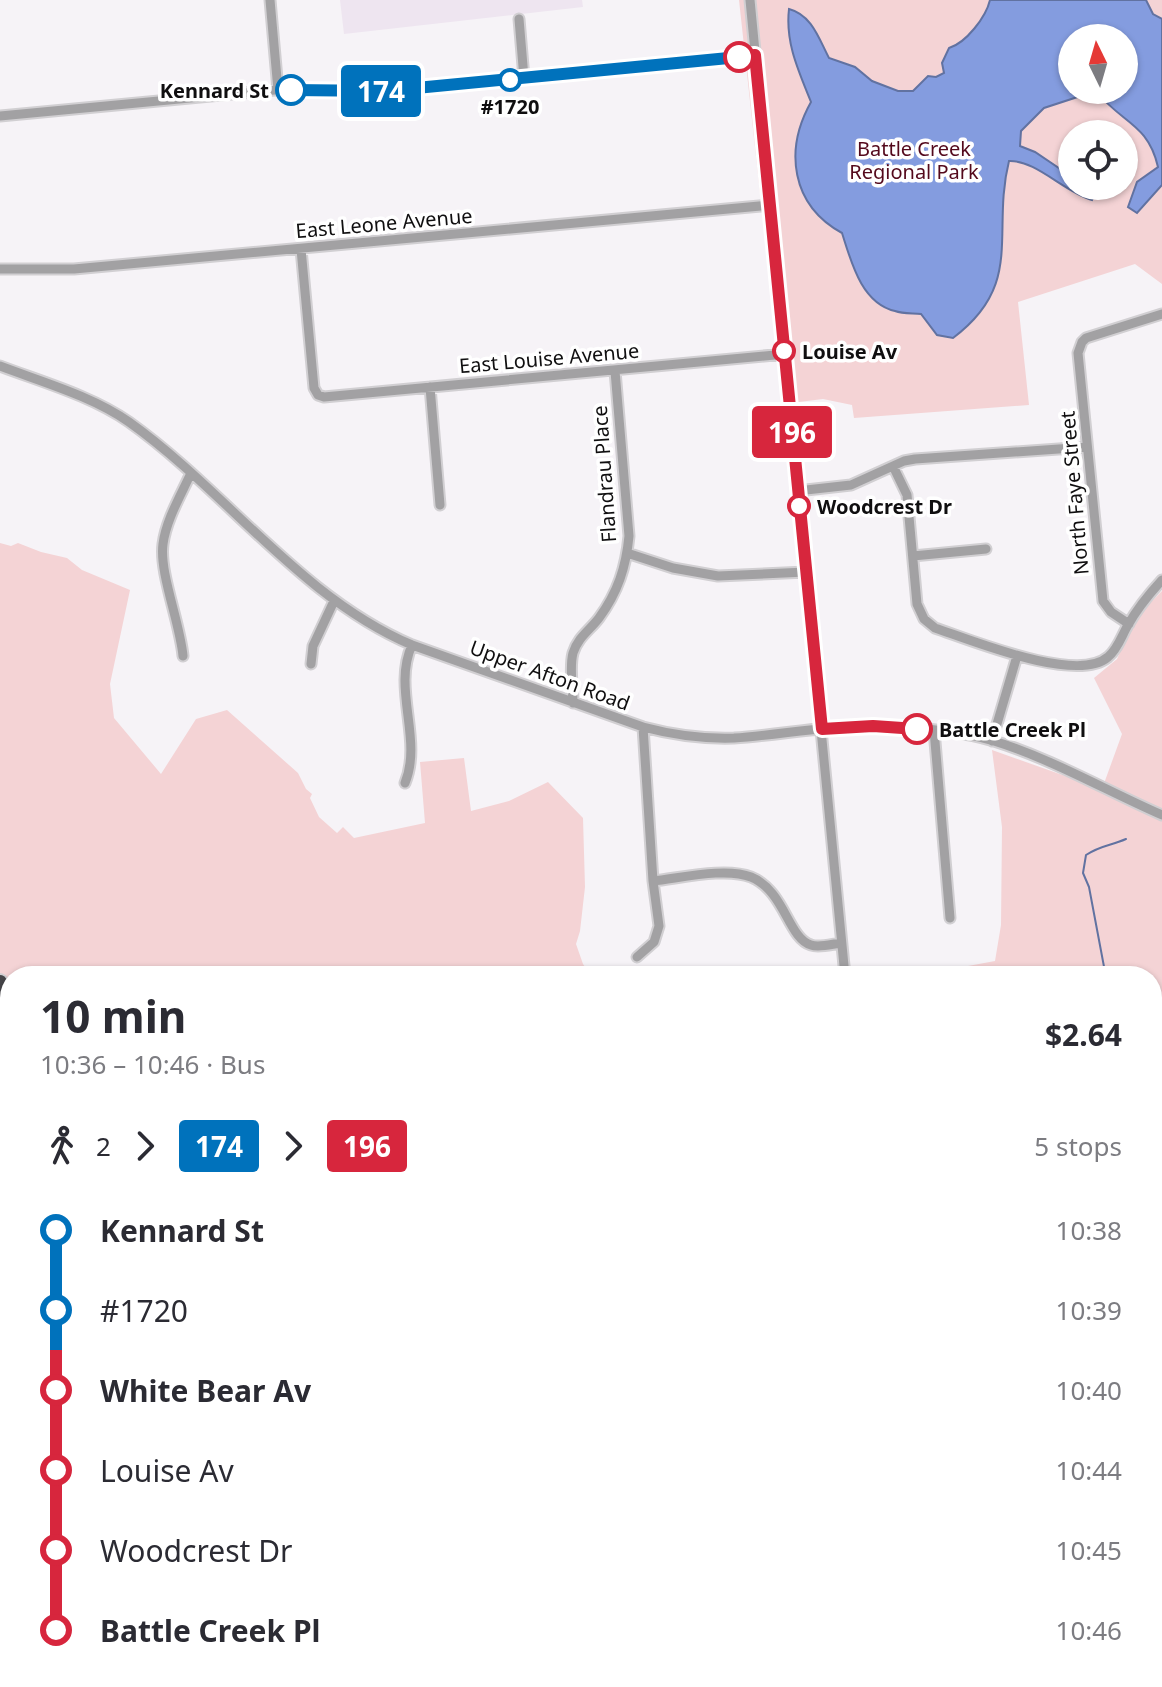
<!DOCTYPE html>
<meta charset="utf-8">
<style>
:root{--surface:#fff;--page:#f2f2f3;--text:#2b2b33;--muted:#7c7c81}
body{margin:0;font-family:"Noto Sans",sans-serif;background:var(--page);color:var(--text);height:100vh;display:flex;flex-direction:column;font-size:30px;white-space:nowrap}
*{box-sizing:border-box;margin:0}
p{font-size:26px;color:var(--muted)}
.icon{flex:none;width:44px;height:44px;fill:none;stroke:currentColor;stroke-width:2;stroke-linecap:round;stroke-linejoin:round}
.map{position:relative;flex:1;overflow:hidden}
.sheet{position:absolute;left:0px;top:966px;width:1162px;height:722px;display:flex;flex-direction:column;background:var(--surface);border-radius:32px 32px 0 0;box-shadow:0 2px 6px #0004}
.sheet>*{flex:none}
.badge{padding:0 16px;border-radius:6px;font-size:28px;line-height:52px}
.needle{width:52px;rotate:355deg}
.tools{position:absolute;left:1058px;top:24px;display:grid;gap:16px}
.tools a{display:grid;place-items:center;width:80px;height:80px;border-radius:50%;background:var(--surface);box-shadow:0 2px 6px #0004;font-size:40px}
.map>.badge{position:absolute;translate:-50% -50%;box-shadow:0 0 0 4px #fff}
.legs{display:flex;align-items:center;gap:12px;height:88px;padding:0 40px;font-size:26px}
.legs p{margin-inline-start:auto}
.head{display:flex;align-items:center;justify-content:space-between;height:136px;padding:0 40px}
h1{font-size:44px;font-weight:700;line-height:60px}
ul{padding:0 40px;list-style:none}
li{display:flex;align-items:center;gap:28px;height:80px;font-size:30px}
li i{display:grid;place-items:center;width:12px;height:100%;margin:0 10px;background:currentColor}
li i::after{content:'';width:20px;height:20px;margin:-10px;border:6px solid;border-radius:50%;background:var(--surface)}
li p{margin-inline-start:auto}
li:first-child i{background:linear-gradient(#0000 50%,currentColor 0)}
li:last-child i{background:linear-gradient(currentColor 50%,#0000 0)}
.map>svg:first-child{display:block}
.built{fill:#eee5f0}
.green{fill:#f4d3d5;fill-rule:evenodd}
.water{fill:#849cdf;stroke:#6172a1;stroke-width:2;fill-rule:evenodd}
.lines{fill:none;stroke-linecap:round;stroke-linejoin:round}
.stream{stroke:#6172a1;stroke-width:2}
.minor-casing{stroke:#d1cfd2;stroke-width:13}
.highway-casing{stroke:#d1cfd2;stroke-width:18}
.minor{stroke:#a2a1a3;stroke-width:9}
.highway{stroke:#47464a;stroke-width:14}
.line-1-casing{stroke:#fff;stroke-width:18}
.line-2-casing{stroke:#fff;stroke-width:18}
.line-1{stroke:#0072bc;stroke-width:12}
.line-2{stroke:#d7263d;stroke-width:12}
.stop-2-dot{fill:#fff;stroke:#d7263d;stroke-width:4}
.stop-1-dot{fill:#fff;stroke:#0072bc;stroke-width:4}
.labels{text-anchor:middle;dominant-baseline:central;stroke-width:7;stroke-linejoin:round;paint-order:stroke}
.stop-label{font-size:20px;font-weight:bold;fill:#100f10;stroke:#fff;text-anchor:start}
.park-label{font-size:20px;fill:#54091c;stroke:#fff}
.street-label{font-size:20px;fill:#100f10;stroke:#fff}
</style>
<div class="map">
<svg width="1162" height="1687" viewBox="0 0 1162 1687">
<rect width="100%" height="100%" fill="#f6f3f7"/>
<!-- built -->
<path class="built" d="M 340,0 L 582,0 L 583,7 L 344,34 Z"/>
<!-- green -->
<path class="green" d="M 739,0 L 1162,0 L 1162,284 L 1135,264 L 1018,302 L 1029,405 L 854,418 L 852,405 L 823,399 L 791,403 L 787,368 L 779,368 ZM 1072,38 L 1124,38 L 1124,90 L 1072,90 ZM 1072,134 L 1124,134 L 1124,186 L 1072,186 Z
M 0,543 L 11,546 L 18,543 L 41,552 L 67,558 L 82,570 L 130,590 L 110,684 L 114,718 L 161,774 L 196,719 L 227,710 L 298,773 L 306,789 L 312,794 L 310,798 L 319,817 L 337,833 L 343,827 L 354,838 L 425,823 L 420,762 L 464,758 L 471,811 L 509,801 L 548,782 L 583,818 L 585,887 L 580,931 L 576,944 L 583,964 L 591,976 L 10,976 L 10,997 L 0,976 Z
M 1162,591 L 1162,1687 L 390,1687 L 385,1678 L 1152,1678 L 1152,976 L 914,976 L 995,961 L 1001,925 L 1002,827 L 992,750 L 1102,789 L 1122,734 L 1094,678 L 1117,659 L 1128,634 L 1145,608 Z"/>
<!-- water -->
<path class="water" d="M 990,0 L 1146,0 L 1153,14 L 1162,19 L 1162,185 L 1137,213 L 1128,207 L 1137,182 L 1158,167 C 1148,123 1121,123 1096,91 L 1044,108 L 1021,131 L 1020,146 L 1035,152 L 1072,177 L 1072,186 L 1086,186 L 1095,193 L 1092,200 C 1064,192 1036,160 1009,161 C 991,233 1025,284 953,338 L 937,335 L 921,314 C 913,313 903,314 895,311 C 861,303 851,261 842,233 C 791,205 784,150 811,102 C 799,72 785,43 789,9 C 812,15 819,39 829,58 L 855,67 L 872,81 L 898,91 L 913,91 L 928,76 L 936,77 L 944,73 L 942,63 L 949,48 C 966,43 986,17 990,0 ZM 1072,38 L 1124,38 L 1124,90 L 1072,90 Z
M 0,1292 L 10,1308 L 9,1535 L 0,1535 Z"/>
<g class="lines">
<!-- stream -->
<path class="stream" d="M 1104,976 L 1105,972 L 1089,887 L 1083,873 L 1086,855 C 1101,845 1110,846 1126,839
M 1152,1214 L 1154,1218 L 1152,1228
M 0,1655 L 10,1662
M 282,1678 L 287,1687
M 662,1687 L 668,1678"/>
<defs>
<path id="minor" d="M 270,0 L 278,90
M 750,0 L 845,976
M 519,19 L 524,78
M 0,116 L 285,89 L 385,91 L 755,55
M 301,249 L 314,388 L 318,395 L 324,397 L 785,354
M 0,269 L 74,269 L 771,205
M 0,366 C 42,382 92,396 129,422 C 226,491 301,598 412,645 L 643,727 C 673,735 703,739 734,738 C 780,735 827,725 874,726 C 913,727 957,730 994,741 C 1052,759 1107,791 1162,815
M 430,387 L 440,505
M 893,466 L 907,495 L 917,604 L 924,619 L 935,628 C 971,640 1077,684 1108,657 C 1118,649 1122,635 1128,625 C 1137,609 1149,594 1162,580
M 797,491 L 851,485 L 904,461 L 915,459 L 1087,447
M 627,553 L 673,568 L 718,576 L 806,572
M 913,556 L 986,549
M 1129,624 L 1111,612 L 1103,601 L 1078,353 L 1082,342 L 1086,338 L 1162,314
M 183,656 C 180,623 159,572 163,544 C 166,520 181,495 191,473
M 311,664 L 313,646 L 334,601
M 573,703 C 573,687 569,668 573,653 C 578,637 590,630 599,618 C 618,592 626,567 629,536 L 615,371
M 934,730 L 950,918
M 992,741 L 1017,656
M 405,783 C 423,739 392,689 412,645
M 653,881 C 681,878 726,867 751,877 C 785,891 788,938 811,945 C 819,948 832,944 841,943
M 637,957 L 654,942 L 659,926 L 653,881 L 643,727
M 393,1687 L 404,1678"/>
<path id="highway" d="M 0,982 L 10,1001
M 0,1051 L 10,1069
M 339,1678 L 344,1687
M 375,1678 L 380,1687"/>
</defs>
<!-- minor casing -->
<use href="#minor" class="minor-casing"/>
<!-- highway casing -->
<use href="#highway" class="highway-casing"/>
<!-- minor -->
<use href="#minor" class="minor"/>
<!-- highway -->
<use href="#highway" class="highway"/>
</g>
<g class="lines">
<defs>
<path id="line-1" d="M 291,90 L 385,91 L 739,57"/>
<path id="line-2" d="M 739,57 L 755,55 L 822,729 L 873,726 L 917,729"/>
</defs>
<!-- line-1 casing -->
<use href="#line-1" class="line-1-casing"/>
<!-- line-2 casing -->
<use href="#line-2" class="line-2-casing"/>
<!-- line-1 -->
<use href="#line-1" class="line-1"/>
<!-- line-2 -->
<use href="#line-2" class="line-2"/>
</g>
<!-- markers -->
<g class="stop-2-dot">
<circle cx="739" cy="57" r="14"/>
<circle cx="784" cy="351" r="10"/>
<circle cx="799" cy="506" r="10"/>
<circle cx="917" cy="729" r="14"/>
</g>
<g class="stop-1-dot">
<circle cx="510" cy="80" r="10"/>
<circle cx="291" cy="90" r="14"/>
</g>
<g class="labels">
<!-- stop labels -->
<g class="stop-label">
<text x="269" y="90" text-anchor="end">Kennard St</text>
<text x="510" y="106" text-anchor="middle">#1720</text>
<text x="802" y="351">Louise Av</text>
<text x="817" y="506">Woodcrest Dr</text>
<text x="939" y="729">Battle Creek Pl</text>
</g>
<!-- park labels -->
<g class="park-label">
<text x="914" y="148">Battle Creek<tspan x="914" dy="23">Regional Park</tspan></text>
</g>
<!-- street labels -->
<g class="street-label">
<text transform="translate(384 223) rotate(-5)">East Leone Avenue</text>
<text transform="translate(549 358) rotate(-5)">East Louise Avenue</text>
<text transform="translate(604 474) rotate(-94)">Flandrau Place</text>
<text transform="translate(1074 493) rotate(-95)">North Faye Street</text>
<text transform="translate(550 675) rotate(20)">Upper Afton Road</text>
</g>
</g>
</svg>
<div class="tools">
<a><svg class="needle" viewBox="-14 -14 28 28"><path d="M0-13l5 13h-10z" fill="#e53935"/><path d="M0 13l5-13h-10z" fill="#7c7c81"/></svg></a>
<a><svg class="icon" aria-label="locate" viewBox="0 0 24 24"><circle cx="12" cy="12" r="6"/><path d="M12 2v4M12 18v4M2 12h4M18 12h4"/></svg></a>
</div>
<b class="badge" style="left:381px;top:91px;background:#0072bc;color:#fff">174</b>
<b class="badge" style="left:792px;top:432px;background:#d7263d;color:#fff">196</b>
<section class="sheet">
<div class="head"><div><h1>10 min</h1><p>10:36 – 10:46 · Bus</p></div><b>$2.64</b></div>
<div class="legs"><svg class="icon" aria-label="walk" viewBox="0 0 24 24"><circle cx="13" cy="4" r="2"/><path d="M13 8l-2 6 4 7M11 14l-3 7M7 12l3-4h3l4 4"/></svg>2<svg class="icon" aria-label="forward" viewBox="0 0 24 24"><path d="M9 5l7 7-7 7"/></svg><b class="badge" style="background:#0072bc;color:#fff">174</b><svg class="icon" aria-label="forward" viewBox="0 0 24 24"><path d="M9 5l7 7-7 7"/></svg><b class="badge" style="background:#d7263d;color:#fff">196</b><p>5 stops</p></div>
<ul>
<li><i style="color:#0072bc"></i><b>Kennard St</b><p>10:38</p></li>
<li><i style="color:#0072bc"></i><span>#1720</span><p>10:39</p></li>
<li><i style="color:#d7263d"></i><b>White Bear Av</b><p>10:40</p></li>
<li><i style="color:#d7263d"></i><span>Louise Av</span><p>10:44</p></li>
<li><i style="color:#d7263d"></i><span>Woodcrest Dr</span><p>10:45</p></li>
<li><i style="color:#d7263d"></i><b>Battle Creek Pl</b><p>10:46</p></li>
</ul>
</section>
</div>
